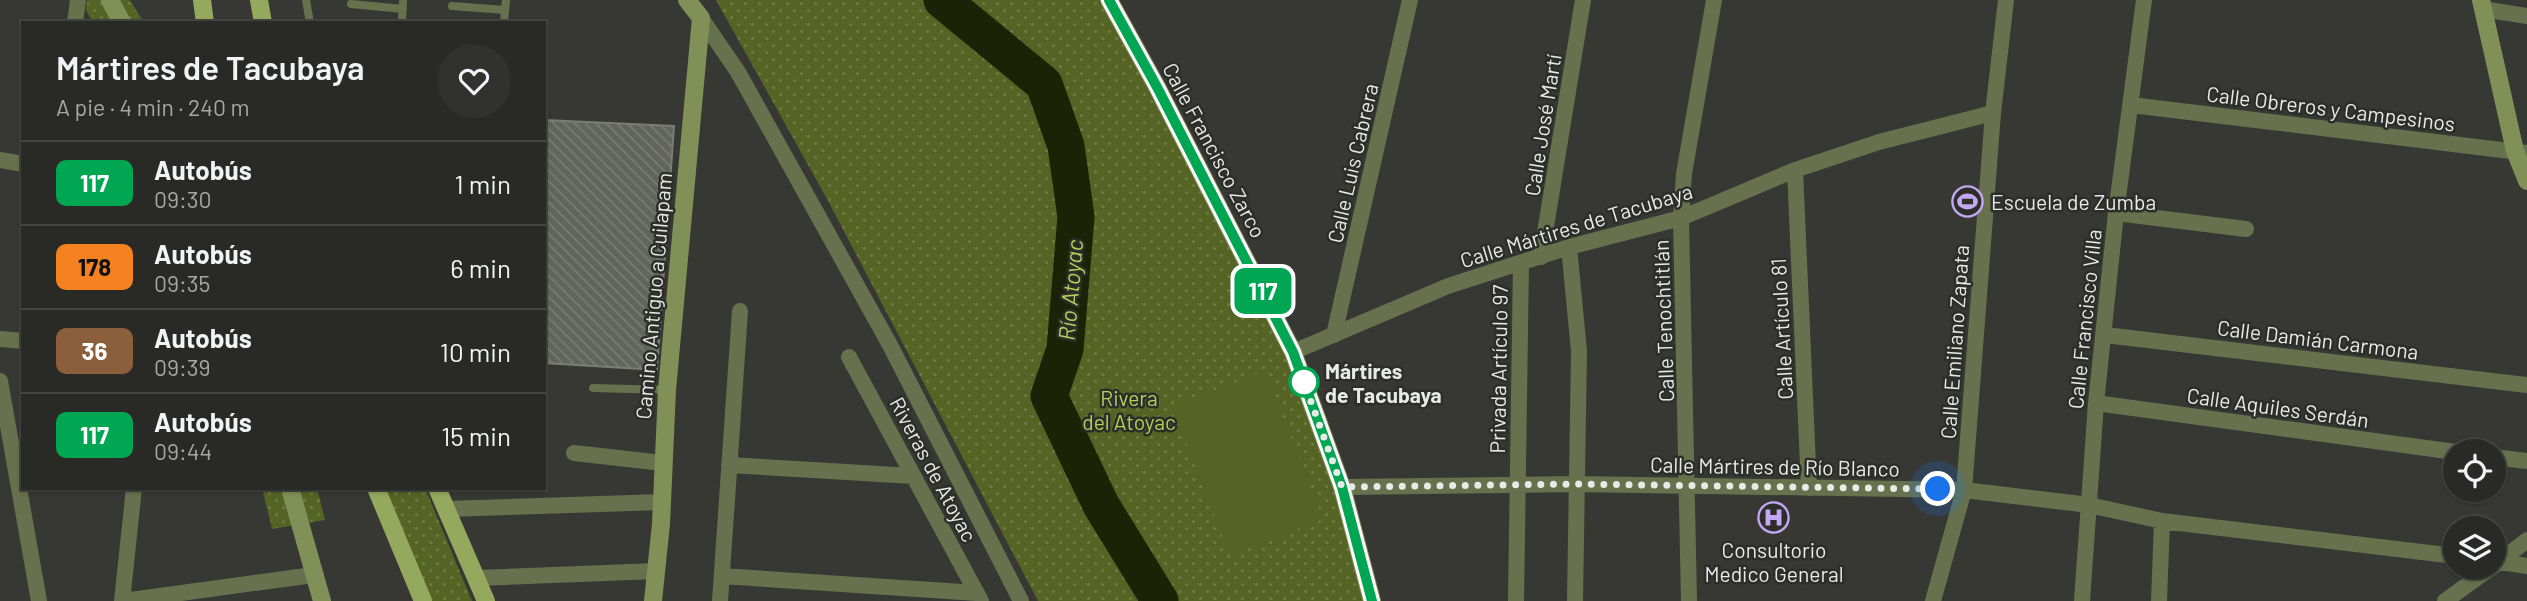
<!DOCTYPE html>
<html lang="es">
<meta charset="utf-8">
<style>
:root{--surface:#292a26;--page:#31322e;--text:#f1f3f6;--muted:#a5a7a7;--line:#454643}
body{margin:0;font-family:Barlow,sans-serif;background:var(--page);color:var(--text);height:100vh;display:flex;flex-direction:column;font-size:26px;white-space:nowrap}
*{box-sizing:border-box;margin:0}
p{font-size:23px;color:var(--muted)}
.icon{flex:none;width:38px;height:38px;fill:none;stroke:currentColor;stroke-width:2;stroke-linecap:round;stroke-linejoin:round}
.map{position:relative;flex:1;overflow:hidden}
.panel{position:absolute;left:21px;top:21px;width:525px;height:469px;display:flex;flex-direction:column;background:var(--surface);border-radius:0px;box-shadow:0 2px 5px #0004,0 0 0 2px var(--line)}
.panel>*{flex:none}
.badge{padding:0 14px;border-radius:10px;font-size:24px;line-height:46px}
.fabs{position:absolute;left:2443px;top:439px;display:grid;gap:14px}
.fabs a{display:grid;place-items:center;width:63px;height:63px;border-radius:50%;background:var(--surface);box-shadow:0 2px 5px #0004,0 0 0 2px var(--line);font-size:35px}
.you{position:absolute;width:35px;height:35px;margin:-18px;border:5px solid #fff;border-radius:50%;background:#1a73e8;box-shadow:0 0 0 10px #1a73e833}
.map>.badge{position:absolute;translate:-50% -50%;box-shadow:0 0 0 4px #fff}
.round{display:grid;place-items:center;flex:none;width:74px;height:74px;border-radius:37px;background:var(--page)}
.summary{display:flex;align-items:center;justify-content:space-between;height:119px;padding:0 35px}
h1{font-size:33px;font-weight:600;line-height:52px}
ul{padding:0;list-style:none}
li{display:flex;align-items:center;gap:21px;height:84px;padding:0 35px;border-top:2px solid var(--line)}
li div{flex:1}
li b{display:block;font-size:26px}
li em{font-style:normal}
li .badge{min-width:77px;font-weight:700;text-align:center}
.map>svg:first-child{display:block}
.grass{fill:url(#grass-dots)}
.garden{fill:#556424}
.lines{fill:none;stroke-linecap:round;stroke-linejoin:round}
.river{stroke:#1b2206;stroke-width:37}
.building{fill:url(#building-back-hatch);stroke:#7b7c76;stroke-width:2}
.lane{stroke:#67714d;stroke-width:8}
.street{stroke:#67714d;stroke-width:16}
.secondary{stroke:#819057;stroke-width:18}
.primary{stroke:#94a85e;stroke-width:18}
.line-casing{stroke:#fff;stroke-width:16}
.line{stroke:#00a651;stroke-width:10}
.walk{stroke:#e8eae6;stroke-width:7;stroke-dasharray:0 12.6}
.stop-dot{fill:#fff;stroke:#00a651;stroke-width:3.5}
.labels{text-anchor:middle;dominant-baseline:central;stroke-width:5;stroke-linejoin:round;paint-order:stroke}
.street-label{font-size:21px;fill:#e8eae6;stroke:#2d2e29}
.poi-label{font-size:21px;fill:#e8eae6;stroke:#2d2e29;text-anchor:start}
.stop-label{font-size:21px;font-weight:bold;fill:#e8eae6;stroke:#2d2e29;text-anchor:start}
.park-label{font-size:21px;fill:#b4d059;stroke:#2d2e29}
.water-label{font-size:23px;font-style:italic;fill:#b4d159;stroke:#2d2e29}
</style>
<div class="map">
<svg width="2527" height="601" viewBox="0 0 2527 601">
<defs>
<pattern id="grass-dots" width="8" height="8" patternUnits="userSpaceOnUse" patternTransform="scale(1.75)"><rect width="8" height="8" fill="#556424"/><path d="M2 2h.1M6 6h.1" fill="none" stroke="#6d7a44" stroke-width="1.8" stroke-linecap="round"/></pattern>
<pattern id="building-back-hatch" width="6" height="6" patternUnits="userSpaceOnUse" patternTransform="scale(1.75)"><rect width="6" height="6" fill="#62645e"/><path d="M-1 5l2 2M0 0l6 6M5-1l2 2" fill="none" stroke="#787a75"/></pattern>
</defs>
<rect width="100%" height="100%" fill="#373833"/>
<!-- grass -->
<path class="grass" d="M 87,0 L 130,0 L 144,23 L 93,23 L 86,10 Z
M 716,0 L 1105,0 L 1293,352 L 1367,601 L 1038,601 L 826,197 Z
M 262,488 L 317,488 L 325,520 L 272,529 Z
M 385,488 L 425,488 L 472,601 L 431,601 Z"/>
<!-- garden -->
<path class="garden" d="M 1265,371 L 1323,519 L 1230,555 L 1172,407 Z"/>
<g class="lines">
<!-- river -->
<path class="river" d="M 942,0 L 1044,84 L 1066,146 L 1076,217 L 1065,349 L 1049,396 L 1101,505 L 1160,601"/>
</g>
<!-- building -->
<path class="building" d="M 544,120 L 674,126 L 657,370 L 544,363 Z"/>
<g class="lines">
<!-- lane -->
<path class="lane" d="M 306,0 L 310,23
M 351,4 L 403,9
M 452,6 L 505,10
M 402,23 L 403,0
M 504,23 L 506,0
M 593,388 L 667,390"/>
<!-- street -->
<path class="street" d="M 2483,9 L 2527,16
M 701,18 L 738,72 L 890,345 L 1021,601
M 75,23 L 78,0
M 2131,105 L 2527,153
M 0,160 L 23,164
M 1795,170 L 1809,488
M 2116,213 L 2246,229
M 1569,247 L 1579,351 L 1575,601
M 1541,257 L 1583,0
M 1334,335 L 1410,0
M 2105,335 L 2527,385
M 0,339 L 23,341
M 1293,352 L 1448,286 L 1569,247 L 1681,218 L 1795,170 L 1879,142 L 1993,113
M 849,357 L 981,601
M 0,381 L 39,601
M 2096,403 L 2455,452
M 574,453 L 663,463
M 2494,457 L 2527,461
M 729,465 L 913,476
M 1342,487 L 1576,484 L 1964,490 L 2089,505 L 2162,521 L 2455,556
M 445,509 L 662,502
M 2495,561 L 2527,566
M 2494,566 L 2527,540
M 722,576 L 977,593
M 477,578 L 657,571
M 122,601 L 134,488
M 123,601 L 313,575
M 720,601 L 740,311
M 1516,601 L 1521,263
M 1689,601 L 1681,218 L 1684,174 L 1714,0
M 1933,601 L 1964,490 L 1993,113 L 2006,0
M 2082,601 L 2096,403 L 2116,213 L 2144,0
M 2159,601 L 2162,521
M 2445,601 L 2492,567"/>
<!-- secondary -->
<path class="secondary" d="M 110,0 L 122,23
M 1109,0 L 1157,87 L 1293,352 L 1342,487 L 1372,601
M 2481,0 L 2515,151 L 2527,181
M 290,488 L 322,601
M 653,601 L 661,524 L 667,390 L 701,18 L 687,0"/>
<!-- primary -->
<path class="primary" d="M 202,0 L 205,23
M 259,0 L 263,23
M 376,488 L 423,601
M 437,488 L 486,601"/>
</g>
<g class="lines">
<defs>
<path id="line" d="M 1109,0 L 1157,87 L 1293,352 L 1342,487 L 1372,601"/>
</defs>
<!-- line casing -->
<use href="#line" class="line-casing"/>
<!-- line -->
<use href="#line" class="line"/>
<!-- walk -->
<path class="walk" d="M 1304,382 L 1301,374 L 1342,487 L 1576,484 L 1938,489"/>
</g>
<!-- icons -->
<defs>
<symbol id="stadium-ring" viewBox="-11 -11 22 22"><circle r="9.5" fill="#2d2e29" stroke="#c3a7f2" stroke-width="1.5"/><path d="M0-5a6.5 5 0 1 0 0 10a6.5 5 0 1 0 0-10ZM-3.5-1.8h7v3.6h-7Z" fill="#c3a7f2"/></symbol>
<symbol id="hospital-ring" viewBox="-11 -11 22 22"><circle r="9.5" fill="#2d2e29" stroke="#c3a7f2" stroke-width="1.5"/><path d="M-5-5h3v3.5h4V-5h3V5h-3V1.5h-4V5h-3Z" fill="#c3a7f2"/></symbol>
</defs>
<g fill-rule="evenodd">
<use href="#stadium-ring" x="1950" y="184" width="35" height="35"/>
<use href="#hospital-ring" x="1756" y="500" width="35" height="35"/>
</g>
<!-- markers -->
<circle class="stop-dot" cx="1304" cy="382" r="14"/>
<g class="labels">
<!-- street labels -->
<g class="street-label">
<text transform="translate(2331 108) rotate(7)">Calle Obreros y Campesinos</text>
<text transform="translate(1542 125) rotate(-81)">Calle José Martí</text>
<text transform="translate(1215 150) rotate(62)">Calle Francisco Zarco</text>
<text transform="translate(1352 163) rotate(-77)">Calle Luis Cabrera</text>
<text transform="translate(1576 225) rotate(-17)">Calle Mártires de Tacubaya</text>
<text transform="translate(653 296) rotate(-85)">Camino Antiguo a Cuilapam</text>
<text transform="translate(2084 319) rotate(-84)">Calle Francisco Villa</text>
<text transform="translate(1663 321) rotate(-92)">Calle Tenochtitlán</text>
<text transform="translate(1781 329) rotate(-93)">Calle Artículo 81</text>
<text transform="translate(2318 339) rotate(7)">Calle Damián Carmona</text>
<text transform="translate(1954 342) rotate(-86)">Calle Emiliano Zapata</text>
<text transform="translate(1498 369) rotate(-89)">Privada Artículo 97</text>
<text transform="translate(2278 407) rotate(8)">Calle Aquiles Serdán</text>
<text transform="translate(1775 466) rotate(1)">Calle Mártires de Río Blanco</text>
<text transform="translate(934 469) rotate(62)">Riveras de Atoyac</text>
</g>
<!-- poi labels -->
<g class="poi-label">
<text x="1991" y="201">Escuela de Zumba</text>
<text x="1774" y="549" text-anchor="middle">Consultorio<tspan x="1774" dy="24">Medico General</tspan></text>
</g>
<!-- stop labels -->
<g class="stop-label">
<text x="1325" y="370">Mártires<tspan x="1325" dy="24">de Tacubaya</tspan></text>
</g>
<!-- park labels -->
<g class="park-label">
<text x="1129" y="397">Rivera<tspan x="1129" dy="24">del Atoyac</tspan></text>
</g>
<!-- water labels -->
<g class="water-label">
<text transform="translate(1070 290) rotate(-85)">Río Atoyac</text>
</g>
</g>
</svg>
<div class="fabs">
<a><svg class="icon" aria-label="locate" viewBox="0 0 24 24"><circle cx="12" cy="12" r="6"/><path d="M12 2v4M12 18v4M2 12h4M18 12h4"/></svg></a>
<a><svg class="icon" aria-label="layers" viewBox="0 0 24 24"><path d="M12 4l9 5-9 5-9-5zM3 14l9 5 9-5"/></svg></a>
</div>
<div class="you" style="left:1938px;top:489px"></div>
<b class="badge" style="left:1263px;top:291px;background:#00a651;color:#fff">117</b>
<section class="panel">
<div class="summary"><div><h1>Mártires de Tacubaya</h1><p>A pie · 4 min · 240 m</p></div><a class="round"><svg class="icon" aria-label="heart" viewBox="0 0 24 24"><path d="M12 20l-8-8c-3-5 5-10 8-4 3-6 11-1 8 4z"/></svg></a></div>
<ul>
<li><span class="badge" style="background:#00a651;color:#fff">117</span><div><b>Autobús</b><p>09:30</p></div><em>1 min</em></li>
<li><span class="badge" style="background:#f58220;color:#111">178</span><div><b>Autobús</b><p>09:35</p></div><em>6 min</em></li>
<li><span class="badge" style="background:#8b5e3c;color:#fff">36</span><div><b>Autobús</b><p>09:39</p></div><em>10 min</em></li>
<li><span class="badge" style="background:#00a651;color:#fff">117</span><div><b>Autobús</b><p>09:44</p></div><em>15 min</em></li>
</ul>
</section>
</div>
